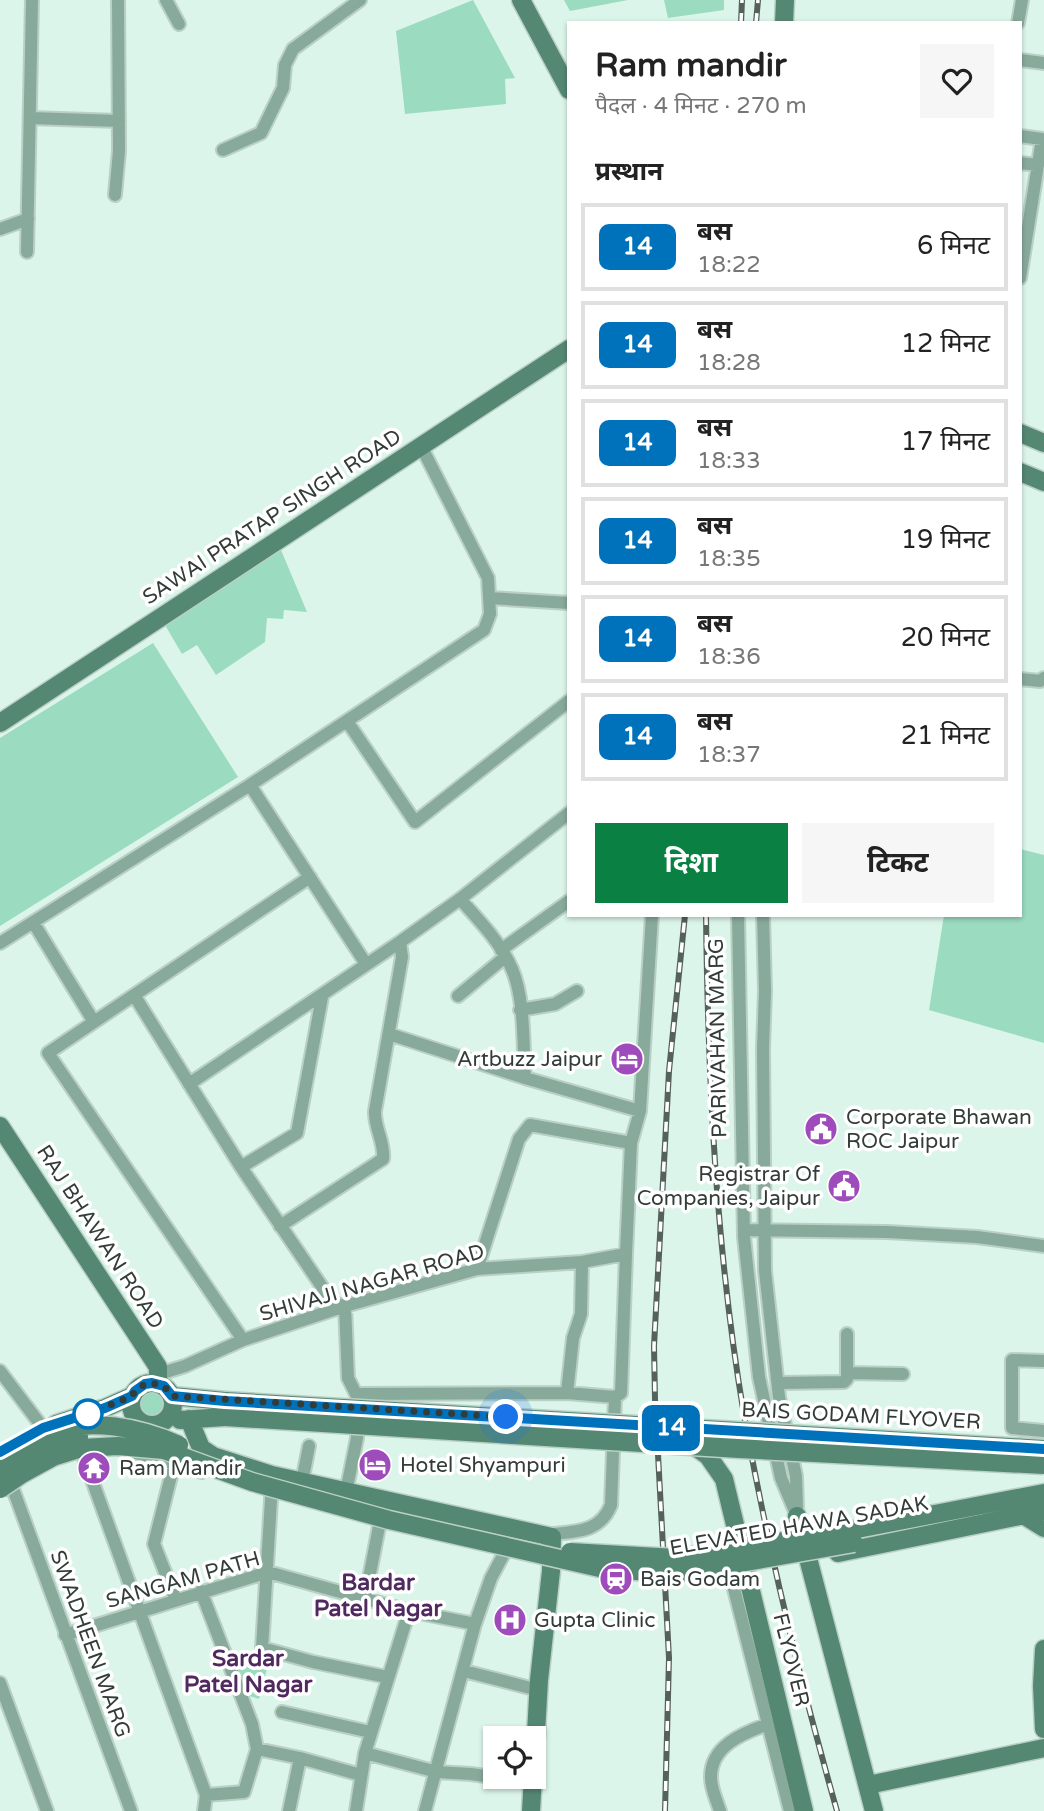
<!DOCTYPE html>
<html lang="hi">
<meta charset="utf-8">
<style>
:root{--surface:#fff;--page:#f6f6f6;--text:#222;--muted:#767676;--line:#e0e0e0;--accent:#0b8043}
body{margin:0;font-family:"Varela Round","Noto Sans Devanagari",sans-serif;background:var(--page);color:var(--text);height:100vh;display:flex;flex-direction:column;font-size:26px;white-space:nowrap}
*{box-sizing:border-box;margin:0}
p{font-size:23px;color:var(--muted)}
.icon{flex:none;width:38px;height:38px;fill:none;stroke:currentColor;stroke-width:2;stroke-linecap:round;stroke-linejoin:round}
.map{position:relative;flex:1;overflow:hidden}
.panel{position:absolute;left:567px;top:21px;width:455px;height:896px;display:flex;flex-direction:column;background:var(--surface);border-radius:0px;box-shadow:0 2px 5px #0004}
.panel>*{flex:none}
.badge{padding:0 14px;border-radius:10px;font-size:24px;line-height:46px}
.fabs{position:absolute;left:483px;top:1726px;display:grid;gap:14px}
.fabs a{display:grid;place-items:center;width:63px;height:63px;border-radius:0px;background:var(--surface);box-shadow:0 2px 5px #0004;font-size:35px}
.you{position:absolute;width:35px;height:35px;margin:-18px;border:5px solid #fff;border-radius:50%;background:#1a73e8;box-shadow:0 0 0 10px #1a73e833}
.map>.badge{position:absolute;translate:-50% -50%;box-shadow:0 0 0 4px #fff}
h2{padding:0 28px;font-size:26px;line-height:63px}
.round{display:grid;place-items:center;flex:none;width:74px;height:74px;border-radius:0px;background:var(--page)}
.head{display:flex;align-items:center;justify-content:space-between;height:119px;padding:0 28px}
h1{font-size:33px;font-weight:700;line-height:52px}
.action{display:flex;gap:14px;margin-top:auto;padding:14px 28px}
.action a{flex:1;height:80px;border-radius:0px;background:var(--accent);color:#fff;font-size:28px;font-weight:700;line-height:80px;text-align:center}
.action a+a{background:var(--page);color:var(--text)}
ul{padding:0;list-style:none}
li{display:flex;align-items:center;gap:21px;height:88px;margin:0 14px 10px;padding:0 14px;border:4px solid var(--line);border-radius:0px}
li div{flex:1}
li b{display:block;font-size:26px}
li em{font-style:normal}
li .badge{min-width:77px;font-weight:700;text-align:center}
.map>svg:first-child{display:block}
.green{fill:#9bdbc0}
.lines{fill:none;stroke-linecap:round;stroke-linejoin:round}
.street-casing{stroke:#bad0c6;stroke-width:16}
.secondary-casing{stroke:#bad0c6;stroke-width:21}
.street{stroke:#88aa9b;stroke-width:12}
.secondary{stroke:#558873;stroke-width:18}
.rail-casing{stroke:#55625c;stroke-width:6}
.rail{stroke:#fff;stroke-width:3.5;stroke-dasharray:10;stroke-linecap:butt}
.secondary-bridge-casing{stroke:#bad0c6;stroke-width:21;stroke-linecap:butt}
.secondary-bridge{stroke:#558873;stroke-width:18}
.line-casing{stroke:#fff;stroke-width:16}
.line{stroke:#0072bc;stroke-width:10}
.walk{stroke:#323c38;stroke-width:7;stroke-dasharray:0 12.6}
.stop-dot{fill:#fff;stroke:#0072bc;stroke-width:3.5}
.labels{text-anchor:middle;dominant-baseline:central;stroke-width:7;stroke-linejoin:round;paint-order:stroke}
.street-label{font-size:21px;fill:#323c38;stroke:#fff}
.poi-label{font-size:21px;fill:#323c38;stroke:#fff;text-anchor:start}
.neighbourhood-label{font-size:23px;font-weight:bold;fill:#50295f;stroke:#fff}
</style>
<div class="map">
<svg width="1044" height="1811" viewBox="0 0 1044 1811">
<rect width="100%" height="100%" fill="#dcf5ea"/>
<!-- green -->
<path class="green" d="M 473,0 L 515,78 L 505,79 L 506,104 L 405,114 L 396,31 Z
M 564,0 L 628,0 L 570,11 Z
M 664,0 L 724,0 L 724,10 L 668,18 Z
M 281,550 L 307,612 L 284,610 L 283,619 L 267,618 L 265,642 L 216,675 L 197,645 L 182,654 L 165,625 Z
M 153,643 L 238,777 L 0,926 L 0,738 Z
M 1020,849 L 1044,855 L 1044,1043 L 929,1010 L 944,915 L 1020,915 Z
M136 1406a15 15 0 1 1 30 0a15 15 0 1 1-30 0Z
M 252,1659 L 268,1665 L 259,1699 L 246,1695 L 235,1664 Z"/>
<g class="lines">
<defs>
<path id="street" d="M 166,0 L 179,24
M 1018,23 L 1022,0
M 1020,60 L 1044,63
M 31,118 L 119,121
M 1020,136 L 1042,139 L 1020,278
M 223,150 L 261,133 L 283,88 L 285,65 L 293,49 L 360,0
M 1020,163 L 1038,165
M 115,195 L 119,151 L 118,0
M 0,229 L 28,219
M 27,252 L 32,0
M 490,598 L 569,603
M 1020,679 L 1040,681 L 1044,678
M 347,721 L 415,822 L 569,701
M 738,915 L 744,1237 L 759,1377 L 781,1478 L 797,1516
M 763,915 L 765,991 L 763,1048 L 765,1271 L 779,1397 L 796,1476 L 797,1508
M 33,922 L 94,1022 L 310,877
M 0,943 L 250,785
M 501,950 L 569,901
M 366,964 L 250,785 L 484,630 L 490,614 L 488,578 L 421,446
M 134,995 L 241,1167 L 333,1303 L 345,1306 L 348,1378 L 356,1394 L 567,1393 L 615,1397 L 621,1393 L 626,1254
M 458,996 L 505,957
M 520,1010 L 555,1004 L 577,991
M 94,1022 L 48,1053 L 243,1340
M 389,1034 L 525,1078 C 523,1045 525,999 512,969 C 501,943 479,920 460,899
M 525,1078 L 640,1111 L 652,915
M 189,1084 L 400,942 L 460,899 L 569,813
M 241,1167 L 297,1133 L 322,997
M 280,1226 L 383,1159 C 385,1142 374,1128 375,1111 L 402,957 L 400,942
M 744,1230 L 887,1232 L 977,1237 L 1044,1246
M 477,1269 L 519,1139 L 530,1125 L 631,1143
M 1044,1361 L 1012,1360 L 1012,1428 L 1044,1431
M 0,1371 L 43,1428
M 847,1373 L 903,1374
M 159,1374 L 185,1366 L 243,1340 L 345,1306 L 477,1269 L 582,1262 L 626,1254 L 631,1143 L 640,1111
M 778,1383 L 844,1382 L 847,1379 L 847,1334
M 567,1393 L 573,1338 L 581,1314 L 582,1262
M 136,1453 L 202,1472
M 83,1455 L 206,1795 L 204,1811
M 302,1482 L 309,1446
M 272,1483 L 262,1648 L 313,1662 L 387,1677
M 13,1489 L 131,1811
M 346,1492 L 357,1438 L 357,1417
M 544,1535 C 572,1531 599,1535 611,1505 L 615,1397
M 728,1565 L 790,1811
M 201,1591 L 252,1724 L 257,1749 L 244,1792 L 206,1795
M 365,1599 L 382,1511
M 176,1600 L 154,1544 L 174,1464 L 180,1460
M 409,1611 L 365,1753 L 437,1772 L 471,1774 L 533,1783
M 65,1635 L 268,1572 L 409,1611 L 475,1624
M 464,1671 L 538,1690
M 0,1683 L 47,1811
M 282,1712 L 370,1732
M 257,1749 L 300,1758 L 361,1775
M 289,1811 L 300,1758
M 356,1811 L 365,1753
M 425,1811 L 475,1624 L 491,1578 L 517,1529
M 720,1811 C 717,1801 711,1789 711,1778 C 710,1746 743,1733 768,1724"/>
<path id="secondary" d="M 521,0 L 569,90
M 784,23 L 785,0
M 1020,433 L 1044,443
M 1020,472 L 1044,482
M 0,723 L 569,349
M 0,1126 L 158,1367 L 158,1384
M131 1404a21 21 0 1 1 42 0a21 21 0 1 1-42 0Z
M 172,1396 L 225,1401
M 189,1419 L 201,1448 L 213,1456 L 272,1475 L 552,1537 L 551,1571 L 539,1680 L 534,1768
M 180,1420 L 225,1417
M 56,1424 L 105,1408 L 132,1396
M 694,1446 L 708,1456 L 724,1479 L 804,1811
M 797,1516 L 874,1811
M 1025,1516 L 1044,1528
M 852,1530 L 1044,1493
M 838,1553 L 1044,1511
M 1044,1649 L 1042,1686 L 1044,1729
M 868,1785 L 1044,1748
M 531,1811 L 533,1776"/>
</defs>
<!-- street casing -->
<use href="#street" class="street-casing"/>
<!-- secondary casing -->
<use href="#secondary" class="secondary-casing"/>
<!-- street -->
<use href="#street" class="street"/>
<!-- secondary -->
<use href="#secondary" class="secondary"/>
<defs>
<path id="rail" d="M 741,23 L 742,0
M 756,23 L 758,0
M 706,915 C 708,1082 716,1250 744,1415 C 768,1549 800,1681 837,1811
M 665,1811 L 669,1658 L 655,1399 L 654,1346 L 669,1071 L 685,915"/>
</defs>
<!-- rail casing -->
<use href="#rail" class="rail-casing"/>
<!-- rail -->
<use href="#rail" class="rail"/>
<defs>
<path id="secondary-bridge" d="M 225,1401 L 1044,1449
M 225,1417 L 739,1449 L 1044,1465
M 0,1458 C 16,1449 32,1437 49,1432 C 91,1418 139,1427 179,1445
M 0,1474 L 51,1444 L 79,1437
M 0,1489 L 22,1474 L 53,1457 L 82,1448 L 118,1446 L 164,1450 L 252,1482 L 389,1520 L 604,1569 L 667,1573 L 700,1570 L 854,1543
M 570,1552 L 676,1558 L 852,1530"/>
</defs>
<!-- secondary-bridge casing -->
<use href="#secondary-bridge" class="secondary-bridge-casing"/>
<!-- secondary-bridge -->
<use href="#secondary-bridge" class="secondary-bridge"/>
</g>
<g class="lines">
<defs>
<path id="line" d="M 0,1452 L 43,1428 L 105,1408 L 132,1396 L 135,1391 L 145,1384 L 152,1383 L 164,1386 L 172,1396 L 225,1401 L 1044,1449"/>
</defs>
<!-- line casing -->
<use href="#line" class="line-casing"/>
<!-- line -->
<use href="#line" class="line"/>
<!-- walk -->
<path class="walk" d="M 88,1414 L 132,1396 L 135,1391 L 145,1384 L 152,1383 L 164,1386 L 172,1396 L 506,1417"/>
</g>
<!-- icons -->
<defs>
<symbol id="hotel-disc" viewBox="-11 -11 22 22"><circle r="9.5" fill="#9e4cbb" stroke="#fff"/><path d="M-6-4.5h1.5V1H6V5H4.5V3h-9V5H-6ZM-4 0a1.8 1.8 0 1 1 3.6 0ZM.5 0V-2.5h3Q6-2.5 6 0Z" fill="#fff"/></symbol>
<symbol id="civic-disc" viewBox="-11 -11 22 22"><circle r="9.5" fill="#9e4cbb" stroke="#fff"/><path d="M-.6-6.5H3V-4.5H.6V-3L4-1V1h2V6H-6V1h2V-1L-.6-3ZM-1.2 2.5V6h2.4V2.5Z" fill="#fff"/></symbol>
<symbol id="temple-disc" viewBox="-11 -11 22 22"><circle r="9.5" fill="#9e4cbb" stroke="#fff"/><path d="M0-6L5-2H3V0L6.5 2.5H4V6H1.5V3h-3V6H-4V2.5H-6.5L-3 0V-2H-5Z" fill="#fff"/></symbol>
<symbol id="station-disc" viewBox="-11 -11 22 22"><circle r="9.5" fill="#9e4cbb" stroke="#fff"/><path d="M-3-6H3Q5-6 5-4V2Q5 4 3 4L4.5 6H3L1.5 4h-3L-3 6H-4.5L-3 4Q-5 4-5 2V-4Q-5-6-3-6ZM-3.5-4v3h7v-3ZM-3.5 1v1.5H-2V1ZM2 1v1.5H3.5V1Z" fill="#fff"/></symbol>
<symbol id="hospital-disc" viewBox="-11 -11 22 22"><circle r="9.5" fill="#9e4cbb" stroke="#fff"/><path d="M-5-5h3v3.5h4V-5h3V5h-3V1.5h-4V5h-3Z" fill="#fff"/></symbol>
</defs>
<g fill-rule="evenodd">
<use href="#hotel-disc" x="608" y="1040" width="38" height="38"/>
<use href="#civic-disc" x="802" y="1110" width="38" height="38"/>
<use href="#civic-disc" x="825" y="1167" width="38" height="38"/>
<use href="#hotel-disc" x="356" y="1446" width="38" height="38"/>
<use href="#temple-disc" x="75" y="1449" width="38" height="38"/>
<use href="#station-disc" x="597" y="1560" width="38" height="38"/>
<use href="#hospital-disc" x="491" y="1601" width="38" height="38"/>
</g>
<!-- markers -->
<circle class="stop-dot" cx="88" cy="1414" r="14"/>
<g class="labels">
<!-- street labels -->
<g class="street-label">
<text transform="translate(272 517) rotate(-33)">SAWAI PRATAP SINGH ROAD</text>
<text transform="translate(718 1038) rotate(-91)">PARIVAHAN MARG</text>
<text transform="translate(100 1237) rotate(57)">RAJ BHAWAN ROAD</text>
<text transform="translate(372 1283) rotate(-16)">SHIVAJI NAGAR ROAD</text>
<text transform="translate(861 1416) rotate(3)">BAIS GODAM FLYOVER</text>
<text transform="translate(799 1526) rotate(-10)">ELEVATED HAWA SADAK</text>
<text transform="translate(183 1580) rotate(-16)">SANGAM PATH</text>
<text transform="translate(90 1644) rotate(70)">SWADHEEN MARG</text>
<text transform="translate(791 1660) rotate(76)">FLYOVER</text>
</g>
<!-- poi labels -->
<g class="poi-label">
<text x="602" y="1059" text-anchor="end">Artbuzz Jaipur</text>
<text x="846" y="1117">Corporate Bhawan<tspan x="846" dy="24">ROC Jaipur</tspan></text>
<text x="820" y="1174" text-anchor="end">Registrar Of<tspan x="820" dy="24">Companies, Jaipur</tspan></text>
<text x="400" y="1465">Hotel Shyampuri</text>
<text x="119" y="1468">Ram Mandir</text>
<text x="640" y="1579">Bais Godam</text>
<text x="534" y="1620">Gupta Clinic</text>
</g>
<!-- neighbourhood labels -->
<g class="neighbourhood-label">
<text x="378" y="1583">Bardar<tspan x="378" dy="26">Patel Nagar</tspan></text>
<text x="248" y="1659">Sardar<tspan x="248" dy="26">Patel Nagar</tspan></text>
</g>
</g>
</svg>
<div class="fabs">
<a><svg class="icon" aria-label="locate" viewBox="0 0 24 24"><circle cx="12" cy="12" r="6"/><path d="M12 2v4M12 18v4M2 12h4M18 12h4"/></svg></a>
</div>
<div class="you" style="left:506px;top:1417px"></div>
<b class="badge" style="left:671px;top:1428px;background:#0072bc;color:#fff">14</b>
<section class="panel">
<div class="head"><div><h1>Ram mandir</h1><p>पैदल · 4 मिनट · 270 m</p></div><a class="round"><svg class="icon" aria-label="heart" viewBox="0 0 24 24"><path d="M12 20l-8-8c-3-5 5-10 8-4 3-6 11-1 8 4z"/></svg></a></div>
<h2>प्रस्थान</h2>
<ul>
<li><span class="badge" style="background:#0072bc;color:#fff">14</span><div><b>बस</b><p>18:22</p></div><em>6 मिनट</em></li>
<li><span class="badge" style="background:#0072bc;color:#fff">14</span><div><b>बस</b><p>18:28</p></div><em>12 मिनट</em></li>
<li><span class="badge" style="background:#0072bc;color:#fff">14</span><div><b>बस</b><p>18:33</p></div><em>17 मिनट</em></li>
<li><span class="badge" style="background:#0072bc;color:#fff">14</span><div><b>बस</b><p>18:35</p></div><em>19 मिनट</em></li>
<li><span class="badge" style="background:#0072bc;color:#fff">14</span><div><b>बस</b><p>18:36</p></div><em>20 मिनट</em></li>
<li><span class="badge" style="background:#0072bc;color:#fff">14</span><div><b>बस</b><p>18:37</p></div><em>21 मिनट</em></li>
</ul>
<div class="action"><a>दिशा</a><a>टिकट</a></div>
</section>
</div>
